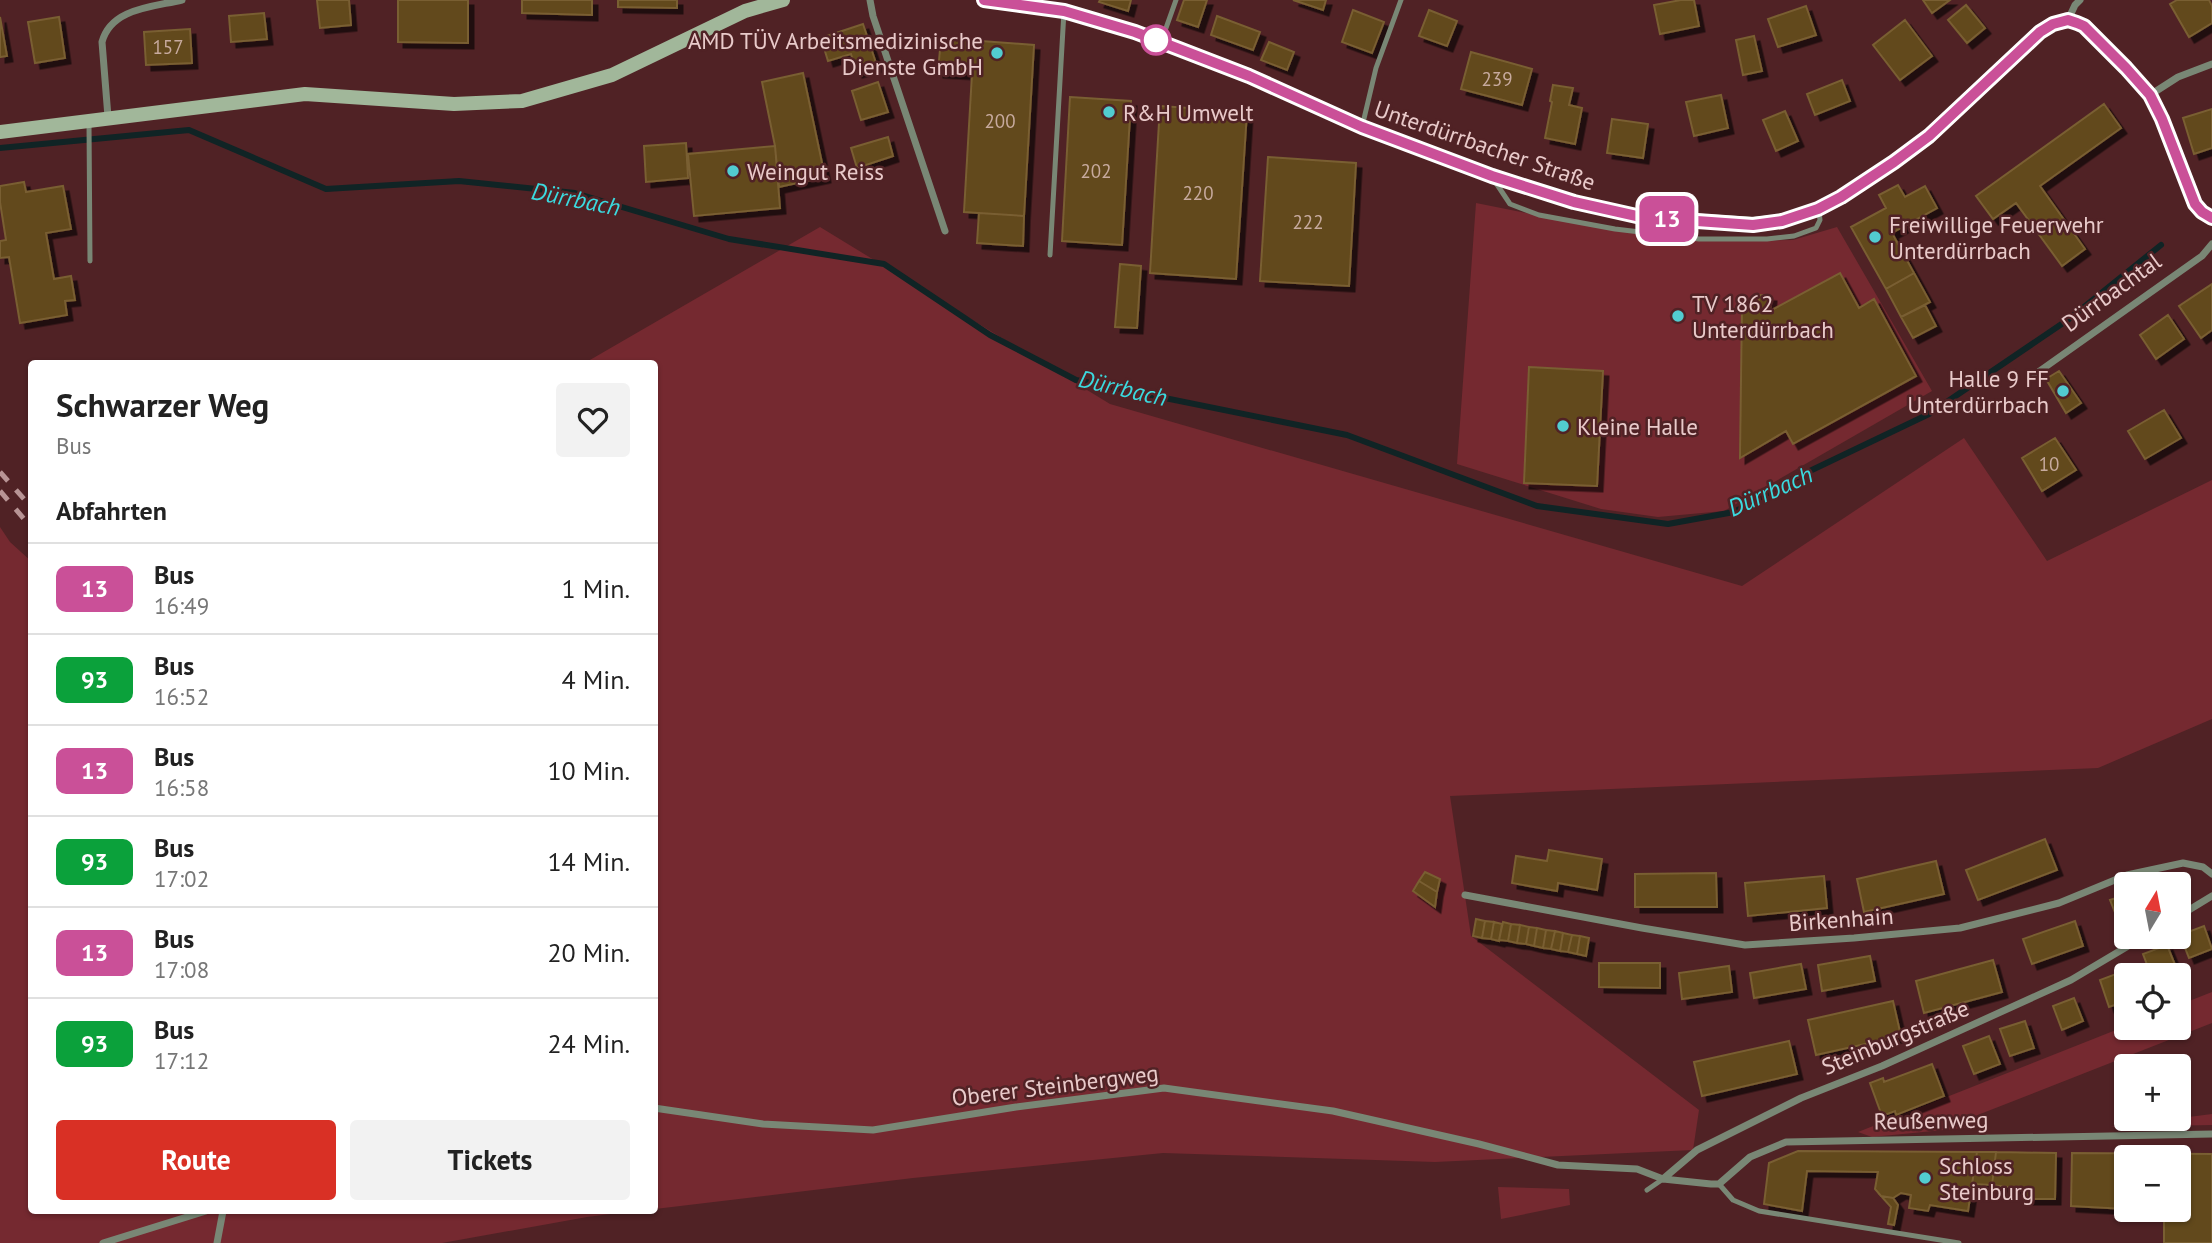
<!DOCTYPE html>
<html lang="de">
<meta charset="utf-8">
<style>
:root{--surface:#fff;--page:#f2f2f2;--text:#222;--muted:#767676;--line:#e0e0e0;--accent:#d93025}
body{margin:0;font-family:"PT Sans",sans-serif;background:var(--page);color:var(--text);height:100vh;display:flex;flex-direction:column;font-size:26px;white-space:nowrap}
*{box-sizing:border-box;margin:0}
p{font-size:23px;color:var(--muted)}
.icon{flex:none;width:38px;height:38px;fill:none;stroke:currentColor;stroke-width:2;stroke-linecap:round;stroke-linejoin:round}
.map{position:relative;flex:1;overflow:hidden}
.sheet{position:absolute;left:28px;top:360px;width:630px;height:854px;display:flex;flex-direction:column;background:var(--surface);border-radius:7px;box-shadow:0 2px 5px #0004}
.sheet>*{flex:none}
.badge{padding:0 14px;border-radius:10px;font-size:24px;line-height:46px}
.needle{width:46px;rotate:10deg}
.buttons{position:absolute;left:2114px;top:872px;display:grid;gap:14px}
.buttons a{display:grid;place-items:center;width:77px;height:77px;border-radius:7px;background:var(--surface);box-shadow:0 2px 5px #0004;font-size:35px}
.map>.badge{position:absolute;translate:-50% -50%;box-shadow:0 0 0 4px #fff}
h2{padding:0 28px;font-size:26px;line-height:63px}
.round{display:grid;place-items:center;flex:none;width:74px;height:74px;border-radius:7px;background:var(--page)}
.head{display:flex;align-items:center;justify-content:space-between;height:119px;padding:0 28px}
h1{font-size:33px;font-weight:600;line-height:52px}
.primary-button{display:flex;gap:14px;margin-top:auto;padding:14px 28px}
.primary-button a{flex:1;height:80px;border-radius:7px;background:var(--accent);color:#fff;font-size:28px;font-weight:600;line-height:80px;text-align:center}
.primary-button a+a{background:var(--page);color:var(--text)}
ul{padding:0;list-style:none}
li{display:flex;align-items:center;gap:21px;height:91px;padding:0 28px;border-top:2px solid var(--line)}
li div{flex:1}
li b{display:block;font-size:26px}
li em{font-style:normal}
li .badge{min-width:77px;font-weight:700;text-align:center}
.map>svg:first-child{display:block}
.green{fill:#752930}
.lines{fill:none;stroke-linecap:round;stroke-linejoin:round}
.stream{stroke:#102425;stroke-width:6}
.building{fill:#62481b;stroke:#795e32;stroke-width:2;filter:url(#shadow)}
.lane{stroke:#798775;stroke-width:5}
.street{stroke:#798775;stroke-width:7}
.secondary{stroke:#a1b79a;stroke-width:14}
.rail{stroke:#b89495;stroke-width:5;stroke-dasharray:12 12;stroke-linecap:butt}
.line-casing{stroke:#fff;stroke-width:16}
.line{stroke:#ca5098;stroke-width:10}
.stop-dot{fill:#fff;stroke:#ca5098;stroke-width:3.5}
.poi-dot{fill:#52ccd0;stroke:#502225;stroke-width:2.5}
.labels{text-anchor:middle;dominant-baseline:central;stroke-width:5;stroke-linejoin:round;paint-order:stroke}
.number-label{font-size:19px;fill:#c7aa9e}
.poi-label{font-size:23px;fill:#e9caca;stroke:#502225;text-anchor:start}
.street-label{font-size:23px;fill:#e9caca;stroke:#502225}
.water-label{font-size:24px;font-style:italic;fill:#3bdadf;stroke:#502225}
</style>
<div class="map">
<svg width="2212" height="1243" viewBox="0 0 2212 1243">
<defs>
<filter id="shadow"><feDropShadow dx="5.5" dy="5.5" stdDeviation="0" flood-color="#0009"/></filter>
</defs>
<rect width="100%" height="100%" fill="#502225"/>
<!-- green -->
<path class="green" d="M 1476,203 L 1616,231 L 1725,241 L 1793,240 L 1837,227 L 1932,391 L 1724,511 L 1658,517 L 1601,509 L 1457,464 Z
M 820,227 L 1110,404 L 1742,586 L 1964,438 L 2047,561 L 2212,480 L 2212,719 L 2098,768 L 1450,796 L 1471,936 L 1699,1110 L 1693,1150 L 1435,1162 L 1163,1153 L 913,1178 L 655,1209 L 654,364 L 583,364 Z
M 0,527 L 10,542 L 32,562 L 32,1211 L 634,1211 L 587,1217 L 442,1243 L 0,1243 Z
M 2212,992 L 2212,1023 L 1970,1118 L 1974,1127 L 1872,1137 L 1858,1132 L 2126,1026 L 2179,1027 L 2179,1005 Z
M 2212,1114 L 2212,1125 L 2110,1127 Z
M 1498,1187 L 1569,1189 L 1570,1205 L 1501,1219 Z"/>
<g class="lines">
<!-- stream -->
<path class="stream" d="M 0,148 L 189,130 L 326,189 L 459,181 L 575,193 L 729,239 L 884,264 L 990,335 L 1076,380 L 1347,435 L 1537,506 L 1668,524 L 1734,512 L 1791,480 L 1929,414 L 2069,319 L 2161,245"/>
</g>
<!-- building -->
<path class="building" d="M 317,0 L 349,0 L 351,25 L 320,28 Z
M 398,0 L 468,0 L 468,43 L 398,42 Z
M 522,0 L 592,0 L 592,15 L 522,13 Z
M 618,0 L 677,0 L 677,8 L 618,7 Z
M 1100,0 L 1131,0 L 1128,11 L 1099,2 Z
M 1184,0 L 1207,0 L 1198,27 L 1177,20 Z
M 1293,0 L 1326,0 L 1323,10 Z
M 1681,0 L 1694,0 L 1699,26 L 1660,34 L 1654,5 Z
M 1923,0 L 1950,0 L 1932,13 Z
M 2177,0 L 2209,0 L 2212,6 L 2212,23 L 2189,37 L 2170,4 Z
M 1966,5 L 1985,28 L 1967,43 L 1948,20 Z
M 1806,6 L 1816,35 L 1778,47 L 1768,19 Z
M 1353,10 L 1384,22 L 1372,53 L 1342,42 Z
M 1429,10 L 1457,21 L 1447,46 L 1419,36 Z
M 264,13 L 267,39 L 231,42 L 229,16 Z
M 1217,16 L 1260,32 L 1253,50 L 1211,35 Z
M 0,17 L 7,56 L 0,57 Z
M 59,17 L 65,58 L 35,63 L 28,22 Z
M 1905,20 L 1932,56 L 1900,80 L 1873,45 Z
M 863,24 L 877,66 L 857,72 L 851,54 L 828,61 L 821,38 Z
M 190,29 L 192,63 L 146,65 L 144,32 Z
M 1754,36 L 1762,71 L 1743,75 L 1736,40 Z
M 941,38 L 1034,45 L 1024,216 L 964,212 L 972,74 L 938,72 Z
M 1269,42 L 1294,52 L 1287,70 L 1261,60 Z
M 1471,52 L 1532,69 L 1522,105 L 1461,89 Z
M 803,73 L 825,177 L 779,187 L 775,146 L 762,82 Z
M 1842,80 L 1850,101 L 1815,115 L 1807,94 Z
M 878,82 L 888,112 L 861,120 L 852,91 Z
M 1553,85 L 1573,88 L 1569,105 L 1582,108 L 1575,144 L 1545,138 L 1552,102 L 1550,101 Z
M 1721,95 L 1728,128 L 1694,136 L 1686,102 Z
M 1070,97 L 1131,101 L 1122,245 L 1062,241 Z
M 2104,104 L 2121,128 L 2040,186 L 2085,249 L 2062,266 L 2016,203 L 1993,219 L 1976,196 Z
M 1160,106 L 1247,112 L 1236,279 L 1150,273 Z
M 2212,109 L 2212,148 L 2194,154 L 2183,118 Z
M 1785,111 L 1798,141 L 1776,151 L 1763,120 Z
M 1612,119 L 1648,124 L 1643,158 L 1607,153 Z
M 888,137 L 893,156 L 857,168 L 851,148 Z
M 686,143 L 688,178 L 646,182 L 644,146 Z
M 775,146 L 780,208 L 694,216 L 688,154 Z
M 1268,157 L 1356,163 L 1349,286 L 1260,281 Z
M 24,182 L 26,192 L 63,186 L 71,229 L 46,233 L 54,279 L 71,276 L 75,300 L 65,301 L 67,315 L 20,323 L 9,257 L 0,258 L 0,241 L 6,240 L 0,202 L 0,186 Z
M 1898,185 L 1905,197 L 1925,186 L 1937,208 L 1892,233 L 1914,273 L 1886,289 L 1851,227 L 1886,208 L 1879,195 Z
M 979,213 L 1024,216 L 1023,246 L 977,243 Z
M 1120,264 L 1141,266 L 1137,328 L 1115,327 Z
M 1840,273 L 1859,308 L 1874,299 L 1916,376 L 1793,444 L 1786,431 L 1740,458 L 1742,305 L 1759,305 L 1759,295 L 1771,296 L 1770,311 Z
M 1914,273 L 1930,302 L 1901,317 L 1886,289 Z
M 2212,284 L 2212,330 L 2201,338 L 2179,306 Z
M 1925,305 L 1936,326 L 1913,338 L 1901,317 Z
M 2168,315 L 2184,339 L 2156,359 L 2140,335 Z
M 1529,367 L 1603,371 L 1597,486 L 1524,483 Z
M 2059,371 L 2081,403 L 2066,413 L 2046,379 Z
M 2164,410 L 2181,438 L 2145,459 L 2128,431 Z
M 2055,438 L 2076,470 L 2042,491 L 2022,458 Z
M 2045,839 L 2057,870 L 1978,900 L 1966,870 Z
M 1549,850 L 1602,859 L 1597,890 L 1558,883 L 1557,891 L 1512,883 L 1516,856 L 1547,861 Z
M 1936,861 L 1944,894 L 1864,912 L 1857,879 Z
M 1425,872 L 1440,879 L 1437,892 L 1419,881 Z
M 1716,873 L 1717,907 L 1635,907 L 1635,874 Z
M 1824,876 L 1827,908 L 1748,916 L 1745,883 Z
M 1419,881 L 1437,892 L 1435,907 L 1413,891 Z
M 2126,895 L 2126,928 L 2122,930 L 2110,900 Z
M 1476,919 L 1485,921 L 1482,938 L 1473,936 Z
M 1485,921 L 1494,922 L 1491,939 L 1482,938 Z
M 2075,921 L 2083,946 L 2032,964 L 2023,939 Z
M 1494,922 L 1502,924 L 1499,941 L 1491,939 Z
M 1503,922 L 1511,924 L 1508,941 L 1499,940 Z
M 1511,924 L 1520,925 L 1517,943 L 1508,941 Z
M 1520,925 L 1529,927 L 1526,944 L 1517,943 Z
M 2204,926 L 2212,949 L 2189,958 L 2180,935 Z
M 1529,927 L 1537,928 L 1534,946 L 1526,944 Z
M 1537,928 L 1546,930 L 1543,948 L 1534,946 Z
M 1546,930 L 1555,931 L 1551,949 L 1543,948 Z
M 1555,931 L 1563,933 L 1560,951 L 1551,949 Z
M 1563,933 L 1572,935 L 1568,952 L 1560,951 Z
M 1572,935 L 1580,936 L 1577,954 L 1568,952 Z
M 1580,936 L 1589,938 L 1586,956 L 1577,954 Z
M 2167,945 L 2184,987 L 2179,990 L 2179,975 L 2151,975 L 2143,954 Z
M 1870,956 L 1875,981 L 1822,991 L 1818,965 Z
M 1993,960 L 2002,992 L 1924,1013 L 1916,981 Z
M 1599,963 L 1660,963 L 1660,988 L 1599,987 Z
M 1801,964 L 1806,989 L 1754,998 L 1750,973 Z
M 1729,966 L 1732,992 L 1682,999 L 1679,973 Z
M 2124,971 L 2126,977 L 2126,1001 L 2109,1007 L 2100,980 Z
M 2074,998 L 2083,1021 L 2062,1030 L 2053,1006 Z
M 1893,1001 L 1901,1036 L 1816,1055 L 1808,1020 Z
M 2025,1021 L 2034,1048 L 2010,1056 L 2000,1029 Z
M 1989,1036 L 2000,1064 L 1974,1074 L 1963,1046 Z
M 1789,1041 L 1797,1074 L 1702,1096 L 1694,1062 Z
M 1932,1064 L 1944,1096 L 1896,1115 L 1895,1111 L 1882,1116 L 1870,1083 L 1883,1078 L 1884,1082 Z
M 1798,1151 L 1977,1152 L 1968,1211 L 1930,1205 L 1928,1211 L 1909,1208 L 1911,1195 L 1901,1193 L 1893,1198 L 1881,1196 L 1875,1189 L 1878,1172 L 1807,1171 L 1802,1211 L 1764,1204 L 1769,1163 Z
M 1977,1152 L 1996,1152 L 1992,1185 L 1972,1184 Z
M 1996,1152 L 2056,1153 L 2055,1199 L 2024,1199 L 2025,1189 L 1992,1185 Z
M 2072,1153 L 2212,1154 L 2212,1243 L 2164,1243 L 2164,1209 L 2179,1209 L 2179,1157 L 2126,1157 L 2126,1209 L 2071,1206 Z
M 1881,1196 L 1893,1198 L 1898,1205 L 1894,1225 L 1888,1224 L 1891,1207 Z"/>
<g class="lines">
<!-- lane -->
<path class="lane" d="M 1161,42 L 1176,0
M 89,123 L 90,261
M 1362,127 L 1376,68 L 1401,0
M 1494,180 L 1510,204 L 1539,215 L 1615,229 L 1699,239 L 1767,239 L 1794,236 L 1816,228 L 1820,220 L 1819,212
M 1050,255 L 1064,11
M 1719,1184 L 1733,1200 L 1759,1211 L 1959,1243
M 1647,1190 L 1663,1179"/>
<!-- street -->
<path class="street" d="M 870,0 L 873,16 L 945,231
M 2068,20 L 2075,5 L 2080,0
M 2150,95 L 2178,77 L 2212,64
M 108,117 L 102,42 C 111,8 153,7 182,0
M 2034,375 L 2202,256 L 2212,244
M 1465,895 L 1642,928 L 1745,945 L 1854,938 L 1960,928 L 2059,903 L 2127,875 L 2183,863 L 2203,867 L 2212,874
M 2179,916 L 2212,896
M 654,1108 L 763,1124 L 873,1130 L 1016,1107 L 1164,1088 L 1333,1111 L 1479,1144 L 1558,1165 L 1637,1169 L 1663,1179 L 1711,1184 L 1719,1184 L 1750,1157 L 1786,1142 L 2212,1134
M 1663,1179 L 1697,1150 L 1801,1098 L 1882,1066 L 2071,980 L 2145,936
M 103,1243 L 206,1211
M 217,1243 L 223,1211"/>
<!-- secondary -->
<path class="secondary" d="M 984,0 L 1064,11 L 1135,32 L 1249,76 L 1362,127 L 1492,176 L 1574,202 L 1641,217 L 1753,224 L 1782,221 L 1818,209 L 1841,197 L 1894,162 L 1929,136 L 2040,32 L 2053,24 L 2068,21 L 2077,23 L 2085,26 L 2126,68 L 2150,95 L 2162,119 L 2195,204 L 2202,212 L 2212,218
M 0,132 L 305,94 L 454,104 L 522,101 L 612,75 L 745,11 L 783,0"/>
<!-- rail -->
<path class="rail" d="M 0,472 L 32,508
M 0,491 L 25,520"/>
</g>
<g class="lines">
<defs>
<path id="line" d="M 984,0 L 1064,11 L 1135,32 L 1249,76 L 1362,127 L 1492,176 L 1574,202 L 1641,217 L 1753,225 L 1782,221 L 1818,209 L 1841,197 L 1894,162 L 1929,136 L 2040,32 L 2053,24 L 2068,20 L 2077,23 L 2084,26 L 2126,68 L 2150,95 L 2162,119 L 2195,204 L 2202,212 L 2212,218"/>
</defs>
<!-- line casing -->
<use href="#line" class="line-casing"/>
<!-- line -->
<use href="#line" class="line"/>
</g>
<!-- markers -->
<circle class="stop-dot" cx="1156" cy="40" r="14"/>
<g class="poi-dot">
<circle cx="997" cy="53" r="7"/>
<circle cx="1109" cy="112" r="7"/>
<circle cx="733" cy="171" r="7"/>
<circle cx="1875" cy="237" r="7"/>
<circle cx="1678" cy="316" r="7"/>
<circle cx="2063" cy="391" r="7"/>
<circle cx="1563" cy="426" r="7"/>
<circle cx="1925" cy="1178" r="7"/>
</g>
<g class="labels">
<!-- number labels -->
<g class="number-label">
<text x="168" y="47">157</text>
<text x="1497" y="79">239</text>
<text x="1000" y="121">200</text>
<text x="1096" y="171">202</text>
<text x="1198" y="193">220</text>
<text x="1308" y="222">222</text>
<text x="2049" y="464">10</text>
</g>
<!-- poi labels -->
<g class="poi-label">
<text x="983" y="40" text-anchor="end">AMD TÜV Arbeitsmedizinische<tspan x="983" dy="26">Dienste GmbH</tspan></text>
<text x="1123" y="112">R&amp;H Umwelt</text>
<text x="747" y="171">Weingut Reiss</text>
<text x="1889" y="224">Freiwillige Feuerwehr<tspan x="1889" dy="26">Unterdürrbach</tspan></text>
<text x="1692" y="303">TV 1862<tspan x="1692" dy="26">Unterdürrbach</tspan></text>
<text x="2049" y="378" text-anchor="end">Halle 9 FF<tspan x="2049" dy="26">Unterdürrbach</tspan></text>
<text x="1577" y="426">Kleine Halle</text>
<text x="1939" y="1165">Schloss<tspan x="1939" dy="26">Steinburg</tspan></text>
</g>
<!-- street labels -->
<g class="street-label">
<text transform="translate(1485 145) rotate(19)">Unterdürrbacher Straße</text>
<text transform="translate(2111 292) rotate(-36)">Dürrbachtal</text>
<text transform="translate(1841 919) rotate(-4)">Birkenhain</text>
<text transform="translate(1895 1037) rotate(-23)">Steinburgstraße</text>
<text transform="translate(1055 1085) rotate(-7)">Oberer Steinbergweg</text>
<text transform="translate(1931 1120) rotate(-1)">Reußenweg</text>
</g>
<!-- water labels -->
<g class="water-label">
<text transform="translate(576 199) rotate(11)">Dürrbach</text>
<text transform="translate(1123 388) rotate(13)">Dürrbach</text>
<text transform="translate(1770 491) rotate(-24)">Dürrbach</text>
</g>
</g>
</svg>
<div class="buttons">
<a><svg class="needle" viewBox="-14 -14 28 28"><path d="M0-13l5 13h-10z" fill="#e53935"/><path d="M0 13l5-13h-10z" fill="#767676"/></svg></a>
<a><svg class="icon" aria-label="locate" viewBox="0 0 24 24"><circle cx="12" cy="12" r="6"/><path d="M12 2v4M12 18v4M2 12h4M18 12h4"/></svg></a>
<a>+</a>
<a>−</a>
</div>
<b class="badge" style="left:1667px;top:219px;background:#ca5098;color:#fff">13</b>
<section class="sheet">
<div class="head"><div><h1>Schwarzer Weg</h1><p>Bus</p></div><a class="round"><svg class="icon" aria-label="heart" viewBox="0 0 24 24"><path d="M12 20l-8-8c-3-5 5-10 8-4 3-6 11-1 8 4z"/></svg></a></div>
<h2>Abfahrten</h2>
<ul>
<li><span class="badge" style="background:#ca5098;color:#fff">13</span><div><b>Bus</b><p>16:49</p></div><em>1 Min.</em></li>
<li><span class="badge" style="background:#0ba13b;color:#fff">93</span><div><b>Bus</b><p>16:52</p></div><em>4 Min.</em></li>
<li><span class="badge" style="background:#ca5098;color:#fff">13</span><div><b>Bus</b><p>16:58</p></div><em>10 Min.</em></li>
<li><span class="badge" style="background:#0ba13b;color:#fff">93</span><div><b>Bus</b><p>17:02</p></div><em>14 Min.</em></li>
<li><span class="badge" style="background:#ca5098;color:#fff">13</span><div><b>Bus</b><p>17:08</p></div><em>20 Min.</em></li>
<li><span class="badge" style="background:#0ba13b;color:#fff">93</span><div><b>Bus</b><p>17:12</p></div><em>24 Min.</em></li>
</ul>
<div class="primary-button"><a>Route</a><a>Tickets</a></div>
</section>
</div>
